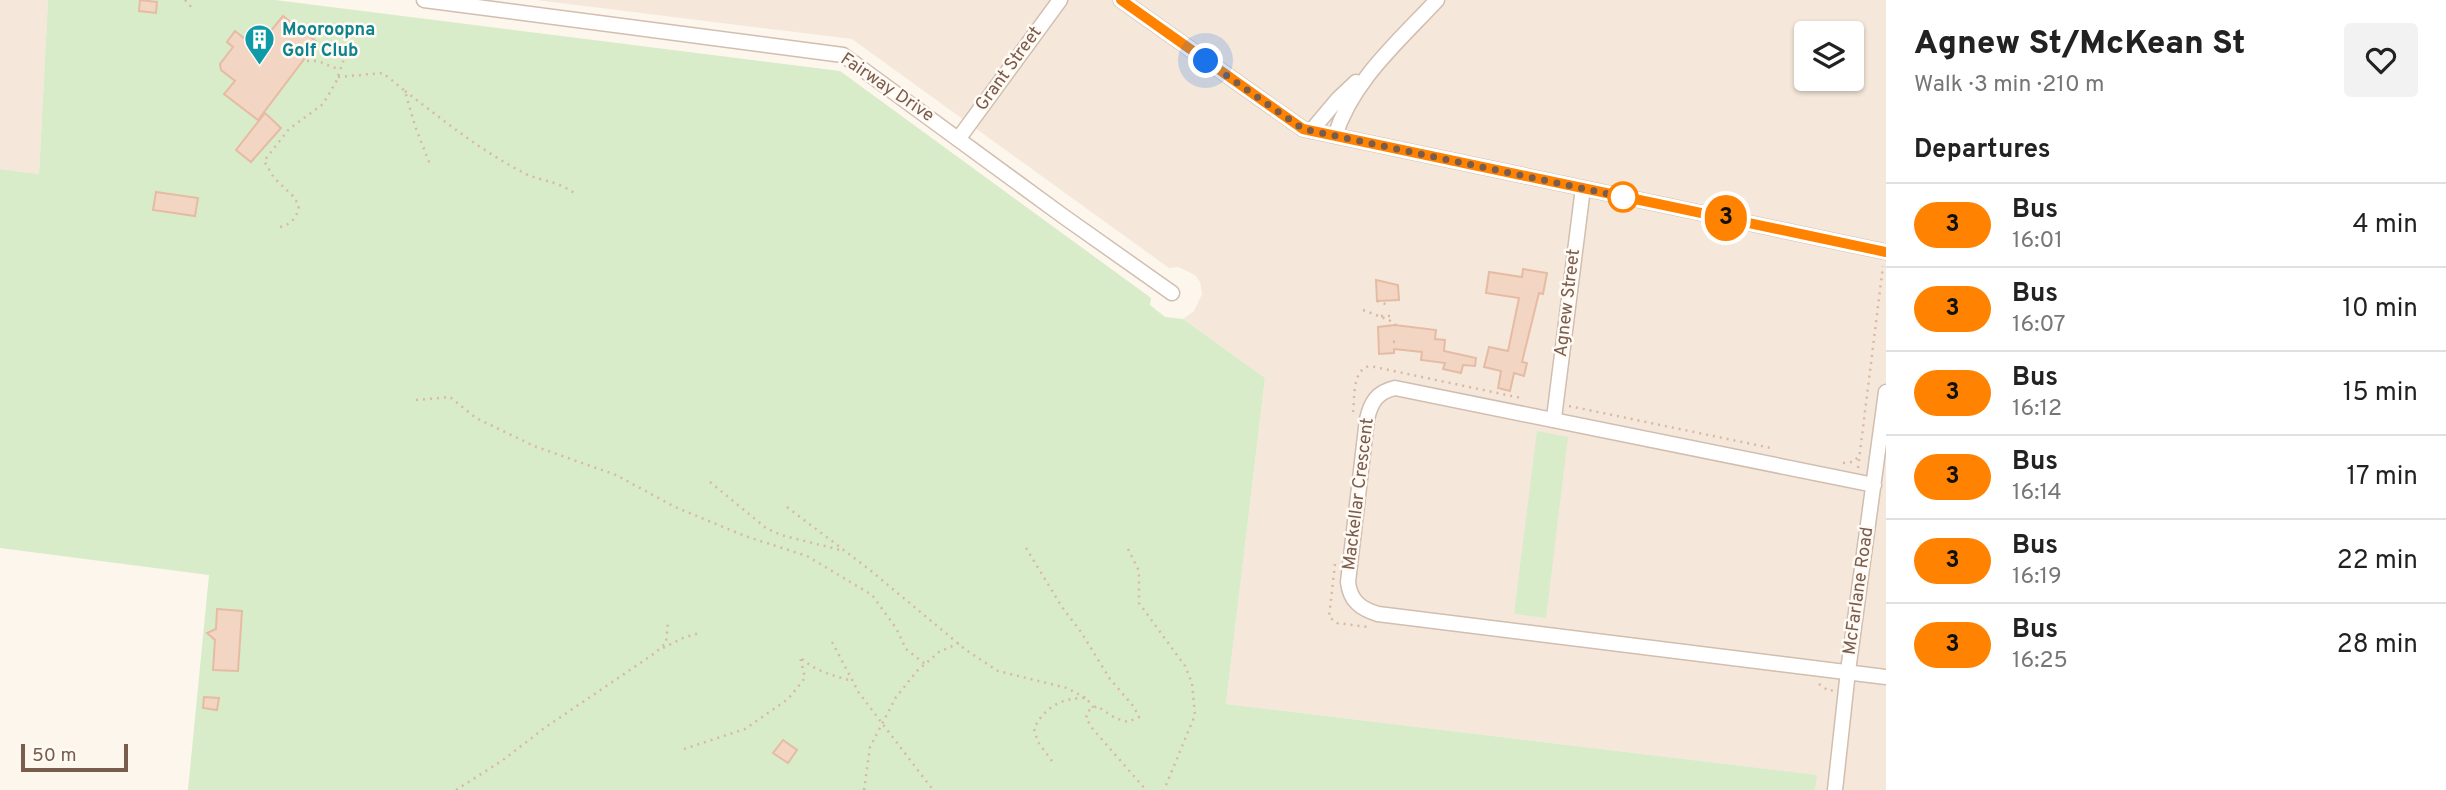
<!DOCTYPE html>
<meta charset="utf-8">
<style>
:root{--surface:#fff;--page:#f2f2f2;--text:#222;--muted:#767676;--line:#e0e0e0}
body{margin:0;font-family:Overpass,sans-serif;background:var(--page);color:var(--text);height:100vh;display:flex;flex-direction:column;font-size:26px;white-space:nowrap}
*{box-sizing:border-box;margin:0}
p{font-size:23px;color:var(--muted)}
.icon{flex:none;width:38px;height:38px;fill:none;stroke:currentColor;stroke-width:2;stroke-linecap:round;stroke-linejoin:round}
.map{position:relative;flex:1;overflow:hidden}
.sheet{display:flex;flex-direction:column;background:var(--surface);width:560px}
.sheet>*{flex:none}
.badge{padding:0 14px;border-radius:23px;font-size:24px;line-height:46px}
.tools{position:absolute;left:1794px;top:21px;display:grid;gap:14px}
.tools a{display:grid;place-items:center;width:70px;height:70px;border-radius:7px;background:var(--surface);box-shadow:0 2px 5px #0004;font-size:35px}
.scale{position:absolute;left:21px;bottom:18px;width:107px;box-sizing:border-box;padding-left:7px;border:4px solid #7a5c4d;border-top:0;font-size:19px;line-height:24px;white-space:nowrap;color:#7a5c4d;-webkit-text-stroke:5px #fffaf3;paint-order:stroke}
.you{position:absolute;width:35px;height:35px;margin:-18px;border:5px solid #fff;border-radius:50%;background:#1a73e8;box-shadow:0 0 0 10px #1a73e833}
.map>.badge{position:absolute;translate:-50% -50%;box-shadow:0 0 0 4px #fff}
h2{padding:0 28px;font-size:26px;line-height:63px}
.round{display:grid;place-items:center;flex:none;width:74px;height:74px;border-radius:7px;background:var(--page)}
.summary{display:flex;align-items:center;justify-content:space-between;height:119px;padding:0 28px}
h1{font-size:33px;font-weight:800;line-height:52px}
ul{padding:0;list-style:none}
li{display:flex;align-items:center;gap:21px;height:84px;padding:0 28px;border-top:2px solid var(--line)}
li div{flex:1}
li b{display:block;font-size:26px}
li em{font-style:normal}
li .badge{min-width:77px;font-weight:700;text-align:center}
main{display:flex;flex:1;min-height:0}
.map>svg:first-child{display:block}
.residential{fill:#f5e8da;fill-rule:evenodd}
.green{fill:#d8ecc9}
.building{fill:#f3d5c3;stroke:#e6bba3;stroke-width:2}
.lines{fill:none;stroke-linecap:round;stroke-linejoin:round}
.street-casing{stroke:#d1beb0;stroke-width:17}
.path{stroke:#d9b8a5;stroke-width:2.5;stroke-dasharray:2 5;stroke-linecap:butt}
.street{stroke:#fff;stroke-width:14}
.line-casing{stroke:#fff;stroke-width:16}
.line{stroke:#ff8200;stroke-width:10}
.walk{stroke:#7a5c4d;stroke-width:7;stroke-dasharray:0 12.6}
.stop-dot{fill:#fff;stroke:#ff8200;stroke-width:3.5}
.labels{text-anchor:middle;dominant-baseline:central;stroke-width:5;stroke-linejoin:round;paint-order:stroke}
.culture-label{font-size:18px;font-weight:bold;fill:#0d838f;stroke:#fffaf3;text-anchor:start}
.street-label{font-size:18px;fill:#7a5c4d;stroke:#fffaf3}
</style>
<main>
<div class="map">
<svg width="1886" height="790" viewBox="0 0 1886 790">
<rect width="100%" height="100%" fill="#fdf6ec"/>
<!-- residential -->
<path class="residential" d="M 0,0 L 48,0 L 39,174 L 0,169 Z
M 536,0 L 1886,0 L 1886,790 L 1815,790 L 1816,775 L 1226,704 L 1265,378 L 1183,319 L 1194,311 L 1202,294 L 1200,282 L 1195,275 L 1178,267 L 1169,268 L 852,39 ZM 1806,33 L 1852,33 L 1852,79 L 1806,79 Z"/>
<!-- green -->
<path class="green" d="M 48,0 L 275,0 L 840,71 L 1151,298 L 1150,305 L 1165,317 L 1183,319 L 1265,378 L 1226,704 L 1817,775 L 1815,790 L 188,790 L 209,575 L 0,548 L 0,169 L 39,174 Z
M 1537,431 L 1568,437 L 1546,618 L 1514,614 Z"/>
<!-- building -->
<path class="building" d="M 140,0 L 157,2 L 156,13 L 139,11 Z
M 283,16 L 317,42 L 258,120 L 224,94 L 235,81 L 221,70 L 220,64 L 233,47 L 227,42 L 235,31 L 245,39 L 265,38 Z
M 265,113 L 281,128 L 251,162 L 236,150 Z
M 156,192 L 198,198 L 195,216 L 153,210 Z
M 1523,269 L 1547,273 L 1543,294 L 1539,293 L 1522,362 L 1527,363 L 1524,376 L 1514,373 L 1510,391 L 1498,388 L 1501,371 L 1484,367 L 1489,347 L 1508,351 L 1519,298 L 1486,293 L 1489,272 L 1522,277 Z
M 1376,280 L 1398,285 L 1399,300 L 1377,301 Z
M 1395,325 L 1436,330 L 1435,339 L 1445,340 L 1444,351 L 1476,358 L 1475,366 L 1463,365 L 1461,373 L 1443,369 L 1445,363 L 1421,360 L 1422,352 L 1394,349 L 1394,353 L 1379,354 L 1378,327 Z
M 217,609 L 242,611 L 238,671 L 213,670 L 215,640 L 207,633 L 216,629 Z
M 204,697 L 219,698 L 217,710 L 203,708 Z
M 783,740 L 797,750 L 788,763 L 773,753 Z"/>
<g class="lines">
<defs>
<path id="street" d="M 424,0 L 843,55 L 1063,216 L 1172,293
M 1121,0 L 1303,129 L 1886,252
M 1311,131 L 1338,99 L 1356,82
M 1335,136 C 1352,81 1399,41 1437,0
M 959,138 L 1060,0
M 1554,418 L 1583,188
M 1874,485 L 1395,388 C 1377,392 1371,402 1367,419 L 1348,582 C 1350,601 1361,609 1378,614 L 1886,677
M 1835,790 L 1848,671 L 1886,392"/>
</defs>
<!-- street casing -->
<use href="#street" class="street-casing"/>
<!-- path -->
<path class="path" d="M 185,0 L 193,9
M 307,61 L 318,61 L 340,70
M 338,77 L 383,73 L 405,91 L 415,126 L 431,167
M 405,91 C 443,120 481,151 524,173 C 542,182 556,180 574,193
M 280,227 C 292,224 297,218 299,205 L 292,195 L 274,178 L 264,161 L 289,129 L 323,104 L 336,82 L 346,53
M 1377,301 L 1388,305
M 1363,310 L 1389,320 L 1396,325
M 1381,316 L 1392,316
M 1393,342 L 1397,341
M 416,400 L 450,397 L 476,418 L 534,446 L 616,475 L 675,507 L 745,536 L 807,556 L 872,595 L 896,628 L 906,649 L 925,664
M 1569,406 L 1771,448
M 1353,412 C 1355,397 1352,369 1370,366 L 1521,398
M 1843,463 L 1853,462 L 1859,456
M 1858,468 L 1883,266
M 710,482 L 766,528 L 781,535 L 844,551
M 787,507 L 870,570 L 966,650 L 998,671 L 1067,688 L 1086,698
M 1026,548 L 1062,607 L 1081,632 L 1110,679 L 1134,707 L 1139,717 L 1128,722 L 1115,718 L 1097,706 L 1088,711 L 1086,718 L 1092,728 L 1146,790
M 1128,549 L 1139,571 L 1139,603 L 1185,666 L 1192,683 L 1195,715 L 1164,790
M 1335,564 L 1329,617 L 1337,623 L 1368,627
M 832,642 L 859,693 L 933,790
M 663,648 L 683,638 L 699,633
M 1819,684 L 1829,691 L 1834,690
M 684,749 L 745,729 L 788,699 L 805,678 L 800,657 C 814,671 834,676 853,681
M 1052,761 L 1038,742 L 1034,729 C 1043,708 1063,697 1086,698 L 1094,708
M 456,790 L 503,760 L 543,729 L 655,653 L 666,643 L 668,622
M 864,790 L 870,747 L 896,697 L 917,671 L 939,652 L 959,643"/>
<!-- street -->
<use href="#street" class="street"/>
</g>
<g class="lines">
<defs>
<path id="line" d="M 1121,0 L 1303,129 L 1886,252"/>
</defs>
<!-- line casing -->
<use href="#line" class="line-casing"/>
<!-- line -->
<use href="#line" class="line"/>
<!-- walk -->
<path class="walk" d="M 1206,61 L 1303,129 L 1623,197"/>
</g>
<!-- icons -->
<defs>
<symbol id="building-pin" viewBox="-11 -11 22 30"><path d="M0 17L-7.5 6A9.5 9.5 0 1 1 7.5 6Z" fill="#0f9aa8" stroke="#fffaf3"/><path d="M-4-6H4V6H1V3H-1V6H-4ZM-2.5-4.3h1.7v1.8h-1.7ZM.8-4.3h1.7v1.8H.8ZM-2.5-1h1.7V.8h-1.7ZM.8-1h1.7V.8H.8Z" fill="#fff"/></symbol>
</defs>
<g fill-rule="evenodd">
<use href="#building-pin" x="242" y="22" width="35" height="47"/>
</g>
<!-- markers -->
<circle class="stop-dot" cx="1623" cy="197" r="14"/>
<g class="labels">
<!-- culture labels -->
<g class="culture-label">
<text x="282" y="30">Mooroopna<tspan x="282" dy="21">Golf Club</tspan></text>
</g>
<!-- street labels -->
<g class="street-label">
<text transform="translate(1009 69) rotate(-54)">Grant Street</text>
<text transform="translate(887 88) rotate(34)">Fairway Drive</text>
<text transform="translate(1568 303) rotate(-83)">Agnew Street</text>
<text transform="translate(1359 494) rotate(-83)">Mackellar Crescent</text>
<text transform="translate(1859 591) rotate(-82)">McFarlane Road</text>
</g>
</g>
</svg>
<div class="tools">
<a><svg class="icon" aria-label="layers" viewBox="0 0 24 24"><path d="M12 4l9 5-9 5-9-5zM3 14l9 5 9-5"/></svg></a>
</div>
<div class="scale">50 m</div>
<div class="you" style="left:1206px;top:61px"></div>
<b class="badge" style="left:1726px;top:218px;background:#ff8200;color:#111">3</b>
</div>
<section class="sheet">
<div class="summary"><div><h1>Agnew St/McKean St</h1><p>Walk · 3 min · 210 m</p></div><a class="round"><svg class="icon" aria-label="heart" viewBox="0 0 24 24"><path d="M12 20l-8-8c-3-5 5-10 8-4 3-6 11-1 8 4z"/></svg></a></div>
<h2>Departures</h2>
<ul>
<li><span class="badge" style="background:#ff8200;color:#111">3</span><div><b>Bus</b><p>16:01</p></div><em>4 min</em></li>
<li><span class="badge" style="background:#ff8200;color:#111">3</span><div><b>Bus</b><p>16:07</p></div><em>10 min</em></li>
<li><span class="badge" style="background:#ff8200;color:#111">3</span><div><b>Bus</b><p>16:12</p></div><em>15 min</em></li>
<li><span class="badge" style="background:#ff8200;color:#111">3</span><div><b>Bus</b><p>16:14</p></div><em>17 min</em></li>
<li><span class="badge" style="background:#ff8200;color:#111">3</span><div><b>Bus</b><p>16:19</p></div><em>22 min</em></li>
<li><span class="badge" style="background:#ff8200;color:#111">3</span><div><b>Bus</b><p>16:25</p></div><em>28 min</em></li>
</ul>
</section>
</main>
